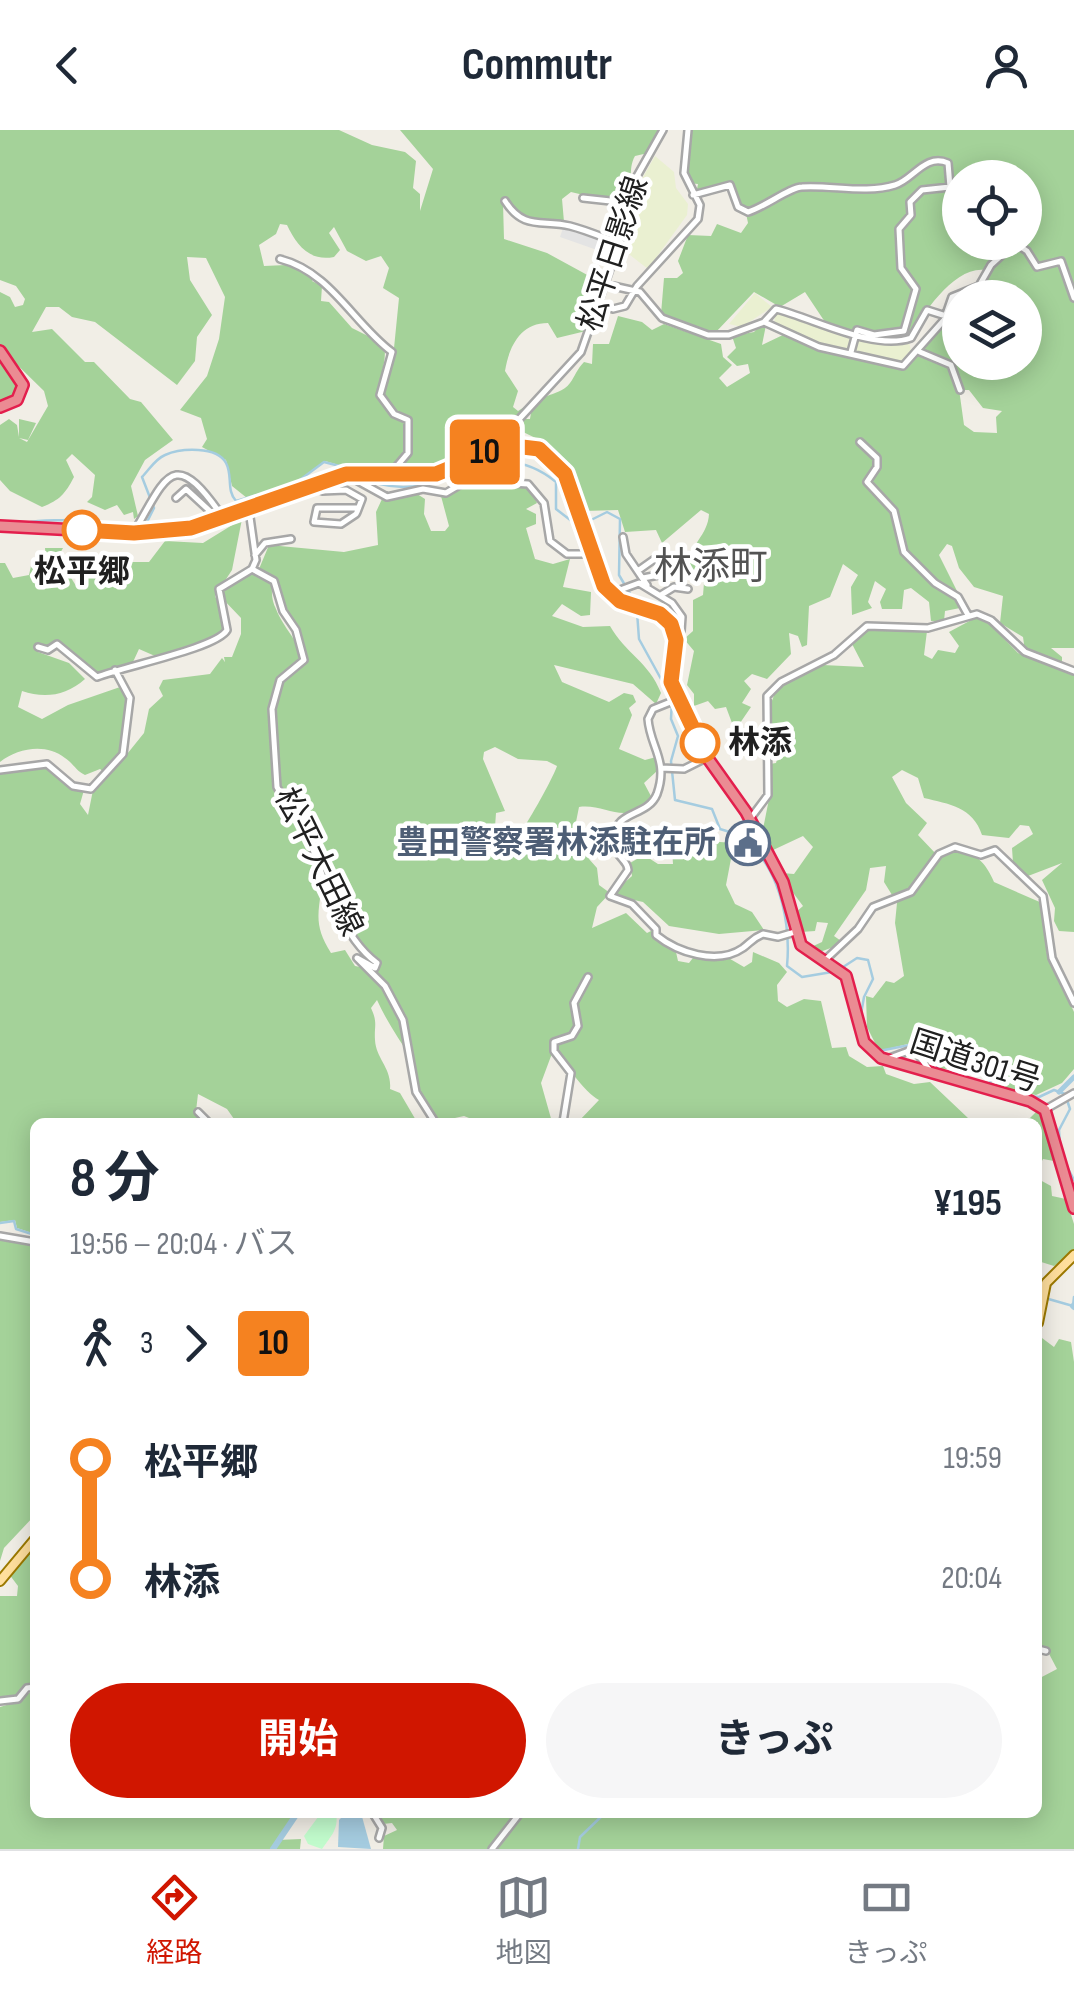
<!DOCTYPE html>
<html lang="ja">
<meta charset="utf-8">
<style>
:root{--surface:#fff;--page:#f6f6f7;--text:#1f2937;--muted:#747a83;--line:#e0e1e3;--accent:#d01600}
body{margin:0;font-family:"Sofia Sans Condensed","Noto Sans JP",sans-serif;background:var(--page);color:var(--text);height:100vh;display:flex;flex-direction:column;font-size:38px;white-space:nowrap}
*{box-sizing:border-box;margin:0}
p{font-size:32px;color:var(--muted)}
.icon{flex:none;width:55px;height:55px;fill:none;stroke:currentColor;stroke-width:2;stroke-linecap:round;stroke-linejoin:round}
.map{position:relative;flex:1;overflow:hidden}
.sheet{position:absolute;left:30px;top:988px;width:1012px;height:700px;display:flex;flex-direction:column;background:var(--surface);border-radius:15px;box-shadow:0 5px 25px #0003}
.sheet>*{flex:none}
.badge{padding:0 20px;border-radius:8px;font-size:35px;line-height:65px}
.controls{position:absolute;left:942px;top:30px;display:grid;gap:20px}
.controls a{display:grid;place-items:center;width:100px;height:100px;border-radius:50%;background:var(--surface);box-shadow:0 5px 25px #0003;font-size:50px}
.map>.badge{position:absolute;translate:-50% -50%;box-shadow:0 0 0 5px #fff}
.legs{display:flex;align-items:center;gap:15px;height:110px;padding:0 40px;font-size:32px}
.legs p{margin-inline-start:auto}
.overview{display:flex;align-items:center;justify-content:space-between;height:170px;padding:0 40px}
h1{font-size:55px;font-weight:700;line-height:75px}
.primary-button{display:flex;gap:20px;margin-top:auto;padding:20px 40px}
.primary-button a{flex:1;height:115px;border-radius:60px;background:var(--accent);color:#fff;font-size:40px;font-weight:700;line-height:115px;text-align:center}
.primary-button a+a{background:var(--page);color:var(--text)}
ul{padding:0 40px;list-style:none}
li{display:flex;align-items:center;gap:35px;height:120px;font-size:38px}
li i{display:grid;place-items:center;width:15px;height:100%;margin:0 12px;background:currentColor}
li i::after{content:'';width:25px;height:25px;margin:-12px;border:8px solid;border-radius:50%;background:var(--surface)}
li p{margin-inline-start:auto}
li:first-child i{background:linear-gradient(#0000 50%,currentColor 0)}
li:last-child i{background:linear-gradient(currentColor 50%,#0000 0)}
header{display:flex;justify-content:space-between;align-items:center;height:130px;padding:0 40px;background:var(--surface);font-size:45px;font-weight:700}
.dock{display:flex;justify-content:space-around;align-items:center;height:140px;border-top:2px solid var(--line);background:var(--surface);font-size:28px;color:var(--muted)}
.dock a{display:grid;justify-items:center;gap:5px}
.dock .current{color:var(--accent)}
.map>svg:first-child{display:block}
.farmland{fill:#eaf0d1}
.forest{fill:#a4d299;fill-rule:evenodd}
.park{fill:#c2fccd}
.parking{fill:#e4e4e4}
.water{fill:#a5cce0}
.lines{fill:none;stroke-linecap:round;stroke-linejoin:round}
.stream{stroke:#a5cce0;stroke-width:2.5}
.canal{stroke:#a5cce0;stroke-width:5}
.river{stroke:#a5cce0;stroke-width:6}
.minor-casing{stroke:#a7a7a7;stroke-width:10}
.major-casing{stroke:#9c7900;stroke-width:12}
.highway-casing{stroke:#e31f4d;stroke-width:14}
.minor{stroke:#fff;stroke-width:5}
.major{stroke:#ffdf9d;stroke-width:8}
.highway{stroke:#eb8b93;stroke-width:9}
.line-1-casing{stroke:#fff;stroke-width:22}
.line-1{stroke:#f58220;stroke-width:15}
.stop-1-dot{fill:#fff;stroke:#f58220;stroke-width:5}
.labels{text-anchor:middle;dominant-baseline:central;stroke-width:9;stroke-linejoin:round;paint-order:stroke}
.street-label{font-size:32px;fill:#202020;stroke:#fff}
.stop-label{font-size:32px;font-weight:bold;fill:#202020;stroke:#fff}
.service-label{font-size:32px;font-weight:bold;fill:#4e5e75;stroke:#fff;text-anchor:end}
.quarter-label{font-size:38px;fill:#535353;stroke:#fff}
</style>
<header><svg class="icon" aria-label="back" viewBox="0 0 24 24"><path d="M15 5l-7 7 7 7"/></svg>Commutr<svg class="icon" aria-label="person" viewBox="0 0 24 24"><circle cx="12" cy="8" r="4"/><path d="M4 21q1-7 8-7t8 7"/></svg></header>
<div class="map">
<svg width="1074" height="1719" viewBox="0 0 1074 1719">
<rect width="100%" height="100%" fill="#f1eee6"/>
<!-- farmland -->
<path class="farmland" d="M 655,26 L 674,42 L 676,58 L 688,74 L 687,85 L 648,139 L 621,118 L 635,61 Z
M 755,163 L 772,177 L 742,197 L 729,194 Z
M 776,182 L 853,206 L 849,220 L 814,212 L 774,193 Z
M 859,208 L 909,212 L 912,225 L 903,232 L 856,221 Z"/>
<!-- forest -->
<path class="forest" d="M 0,0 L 339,0 L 372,15 L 405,22 L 416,31 L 413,58 L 420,64 L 420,81 L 433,39 L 400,0 L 661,0 L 648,23 L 635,26 C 627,40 635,52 625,67 L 613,72 L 571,62 L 562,69 L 564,92 L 535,95 L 503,73 L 504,109 L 547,123 L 602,153 L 586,201 L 557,208 L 548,193 C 520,193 509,217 505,241 L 518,261 L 513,277 L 518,281 L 529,274 L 506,299 L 499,296 L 493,304 L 475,310 L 462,328 L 423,342 L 393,340 L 409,326 L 410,291 C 402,281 389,280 381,267 L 392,238 L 399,168 L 383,158 L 389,138 L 381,126 L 366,131 L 347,121 L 334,97 L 329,103 L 340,120 L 334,127 C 309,132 296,114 287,95 L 280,94 L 276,104 L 259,115 L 264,136 L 286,135 L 314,145 L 312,151 L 322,156 L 321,171 L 329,172 L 352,198 L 384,214 C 388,236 377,247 378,270 L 407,290 L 407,326 L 390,341 L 356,340 L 325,331 L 292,355 L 247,368 L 232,356 L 226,330 L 202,317 L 207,309 L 201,288 L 180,280 L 207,246 L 219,209 L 225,167 L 206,128 L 187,127 L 190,150 L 212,185 L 197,207 L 195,231 L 177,255 L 95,192 L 72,187 L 59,177 L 46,177 L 32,202 L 52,199 L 85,232 L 94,232 L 130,269 L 141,272 L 173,310 L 145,330 L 131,356 L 138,386 L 134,389 L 133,382 L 124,385 L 117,375 L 105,380 L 87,372 L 92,367 L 95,345 L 72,324 L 66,330 L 74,347 C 65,364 60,370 42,377 L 10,361 L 0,350 L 0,295 L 9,289 L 17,295 L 19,307 L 19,289 L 36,293 L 28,310 L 19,308 L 27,312 L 48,276 L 44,261 L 0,218 L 0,162 L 10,167 L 15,177 L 23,175 L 25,169 L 16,156 L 0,150 Z
M 688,0 L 1074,0 L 1074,518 L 1051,518 L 1062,527 L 1062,535 L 1025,521 L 1023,507 L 1000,493 L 1003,466 L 974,457 L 959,438 L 952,416 L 947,414 L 939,425 L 965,477 L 945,481 L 944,491 L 931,491 L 929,472 L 911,458 L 904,460 L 902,479 L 882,479 L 880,472 L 886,459 L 875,451 L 868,472 L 872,478 L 852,485 L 851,457 L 858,445 L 843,434 L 830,467 L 809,476 L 807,515 L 802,517 L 798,506 L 789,503 L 791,524 L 767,549 L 752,544 L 744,551 L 751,559 L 742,573 L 751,577 L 738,596 L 732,593 L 726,577 L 715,579 L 708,571 L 694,576 L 694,564 L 687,555 L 694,521 L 684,509 L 693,501 L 693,470 L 703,465 L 704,453 L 686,436 C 690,415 708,405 709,384 L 701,380 L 662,413 L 656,400 L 625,402 L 618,380 L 584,381 L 574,339 L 548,314 L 521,301 L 524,289 L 530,289 C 534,259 557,270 570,253 C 575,246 577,239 584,232 L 592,234 L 593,214 L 609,214 L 618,186 L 642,192 L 652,200 L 664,194 L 721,214 L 723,227 L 732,235 L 719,248 L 727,257 L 750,243 L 748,234 L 737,236 L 727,227 L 736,218 L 732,206 L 754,202 L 762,193 L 766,195 L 762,215 L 785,204 C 816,217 872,235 905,237 L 919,225 L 947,232 L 959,259 L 964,295 L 974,302 L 997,303 L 996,287 L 1002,281 L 983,278 L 969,260 L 961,260 L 951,234 L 925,223 C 923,202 948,191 952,168 L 980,156 L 1010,117 L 1024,117 L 1012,113 L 986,140 C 954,135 924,184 908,207 L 869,207 L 825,192 L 805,162 L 780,177 L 754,162 L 715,203 L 661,184 L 664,148 L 677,148 L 683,143 L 678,131 L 688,105 L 711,106 L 717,94 L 741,103 L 748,93 L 746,83 L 763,76 L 742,80 L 735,58 L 728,53 L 696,64 L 698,54 L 687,53 L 684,17 ZM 960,48 L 1025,48 L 1025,112 L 960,112 ZM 960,168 L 1025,168 L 1025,232 L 960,232 Z
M 0,224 L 17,257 L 11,270 L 0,274 Z
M 504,352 L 526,353 L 536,361 L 532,362 L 537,373 L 526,379 L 536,384 L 536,394 L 526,398 L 535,429 L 553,434 L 570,429 L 563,457 L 591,462 L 590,485 L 581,486 L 562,474 L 552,486 L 583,497 L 610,496 C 625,523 649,532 661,563 L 656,574 L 633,554 L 554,535 L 562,552 L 609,572 L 624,563 L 633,565 L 636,572 L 629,578 L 632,585 L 619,619 L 645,630 L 660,626 L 657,641 L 644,653 L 652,668 C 627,698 606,673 579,677 L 576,692 L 580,707 L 607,718 L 608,724 L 589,729 L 597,738 L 599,755 L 610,763 L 597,777 L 592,798 L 626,783 L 647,803 L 655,799 L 655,805 L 676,822 L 678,831 L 689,833 L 696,824 L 725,826 L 744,837 L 752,832 L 753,822 L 779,833 L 787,842 L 777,855 L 778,871 L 787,877 L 804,869 L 821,871 L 832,918 L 846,917 L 849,926 L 867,937 L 883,936 L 886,944 L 914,954 L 930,952 L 968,988 L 987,992 L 578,992 L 599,970 C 584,962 564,932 554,918 L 541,953 L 552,992 L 479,992 L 464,986 L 437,992 L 417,962 L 403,887 L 386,855 L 359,830 L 373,838 L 379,834 L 361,820 L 317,730 L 312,743 L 321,762 C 317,788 316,799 331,823 L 345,820 L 355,836 C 390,840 405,899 411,928 C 399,909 387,892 377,870 L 371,878 C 378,893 374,896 375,910 C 376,929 392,938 390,959 L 400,963 L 417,992 L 225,992 L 234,989 L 227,979 L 198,964 L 196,981 L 207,992 L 35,992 L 35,1104 L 17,1098 L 15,1090 L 0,1092 L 0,641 L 51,637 L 66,652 L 84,660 L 80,674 L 88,685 L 93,660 L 116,637 L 106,644 L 100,639 L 85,645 C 75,640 74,634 65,628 C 46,613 18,618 0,632 L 0,433 L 5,433 L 13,448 L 29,445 L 31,436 L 47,451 L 45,418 L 63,418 L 58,427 L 78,459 L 88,454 L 78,441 L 96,430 L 110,443 L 117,441 L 118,432 L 149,432 L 165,411 L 203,413 L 242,389 L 232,440 L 215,466 L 225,490 L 223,505 L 201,517 L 155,526 L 139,519 L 133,532 L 97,546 L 57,514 L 38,517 L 38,522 L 69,533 L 85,549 C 65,567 43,568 22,561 L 18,577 L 42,589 L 68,575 L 123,556 L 129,576 L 119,634 L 144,603 L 149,579 L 163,566 L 159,558 L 163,550 L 210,544 L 222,528 L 225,532 L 224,527 L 232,527 L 241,504 L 241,488 L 221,467 L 227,452 L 249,442 L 271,449 C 273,460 270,467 276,479 C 284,499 297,508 303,530 L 295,540 L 304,530 C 297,507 282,449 259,439 L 269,415 L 344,422 L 378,415 L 376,382 L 382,369 L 414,362 L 425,369 L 424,384 L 431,401 L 445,401 L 449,396 L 441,366 L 469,353 L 489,357 ZM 495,617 L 518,629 L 547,631 L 557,636 C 552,651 516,715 507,720 L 494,711 L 496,683 L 505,681 L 483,629 L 484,622 Z
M 975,488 L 987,491 L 1018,523 L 1074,544 L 1074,802 L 1059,801 L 1054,791 L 1055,778 L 1042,750 L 1062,733 L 1028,746 L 1013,733 L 1012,718 L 1033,704 L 1029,696 L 1020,695 L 1009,708 L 982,705 C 973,677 949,674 924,668 L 918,648 L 902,640 L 892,647 L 906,673 L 927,693 L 918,705 L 937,725 C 964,714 983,725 994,752 L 1042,773 L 1050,806 L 1046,821 L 1074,882 L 1074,939 L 1062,953 L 1036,965 L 1000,957 L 980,938 L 938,939 L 924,910 L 879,921 L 867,897 L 866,866 L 873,868 L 886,851 L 894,853 L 904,846 L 895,793 L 897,773 L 884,752 L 886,736 L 870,738 L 866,760 L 834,806 L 844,813 L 820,822 L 809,818 L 822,812 L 828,793 L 817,792 L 815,801 L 801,802 L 795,783 L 803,776 L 782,748 L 782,743 L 794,744 L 813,717 L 803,706 L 771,721 L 762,704 L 771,659 L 770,634 L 776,633 L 782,612 L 770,604 L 769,579 L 777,557 L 823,535 L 864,537 L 851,512 L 874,497 L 927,501 L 924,525 L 932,529 L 938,520 L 955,523 L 959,516 L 949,502 Z
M 690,697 L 706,711 L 734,713 L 726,755 L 735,774 L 752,782 L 764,800 L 719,804 L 669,796 L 643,772 L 616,766 L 615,761 L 632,746 L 630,733 L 644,725 L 658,734 L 673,734 L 671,705 Z
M 1038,980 L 1043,985 L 1054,1031 L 1043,1029 L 1038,1039 L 1038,992 L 999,992 L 1030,988 Z
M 1040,1050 L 1051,1056 L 1052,1066 L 1066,1069 L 1074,1094 L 1074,1123 L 1054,1136 L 1038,1131 Z
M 0,1108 L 35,1114 L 35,1385 L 4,1418 L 0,1431 Z
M 1038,1205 L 1054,1217 L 1059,1209 L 1071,1212 L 1074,1232 L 1074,1719 L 383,1719 L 384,1706 L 397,1700 L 392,1693 L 383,1694 L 378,1684 L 384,1682 L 1038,1682 L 1038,1549 L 1057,1539 L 1046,1518 L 1038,1517 L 1038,1296 L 1042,1289 L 1038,1225 L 1042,1221 Z
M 35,1411 L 35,1555 L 26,1556 L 18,1568 L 0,1566 L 0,1466 L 17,1466 L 18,1456 L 9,1444 Z
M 35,1558 L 35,1682 L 294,1683 L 278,1710 L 301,1709 L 300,1719 L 0,1719 L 0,1577 L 20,1571 Z"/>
<!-- park -->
<path class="park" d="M 321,1683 L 336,1683 C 339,1699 331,1706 322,1719 L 308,1714 L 304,1706 Z"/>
<!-- parking -->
<path class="parking" d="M 564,95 L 601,108 L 597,120 L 560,107 Z"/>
<!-- water -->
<path class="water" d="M 347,1682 L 361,1683 L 371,1719 L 338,1717 L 339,1690 Z"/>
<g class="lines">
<!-- stream -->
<path class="stream" d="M 359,346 C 367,354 370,351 380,354 C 452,372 490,299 556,352 L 556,379 L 578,396
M 26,393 C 45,388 59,392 77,389 L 82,396
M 585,393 L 607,382 L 620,389 L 619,445 L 636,474
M 144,398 L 154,378 L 142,347 C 149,340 155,329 165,325 C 181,318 217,316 226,333 C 233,346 226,360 236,371 L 293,355 L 324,332 L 355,340
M 88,406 L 130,412 L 137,408
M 637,482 L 639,509 L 672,569 L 671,589 L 678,606 L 671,631 L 675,670 L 712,679 L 720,699 C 775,713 792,786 787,836 L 802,847 L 832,842
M 840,839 L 857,828 L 868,830 L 873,849 L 864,867 L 861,884
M 863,892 L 870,912
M 879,921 L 925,912 L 940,942 L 984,941 L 992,955
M 1027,966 L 1039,967 L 1054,960 L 1065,964 L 1070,979 L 1059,1000 L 1060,1016
M 1065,1033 L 1074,1050
M 0,1093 L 14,1091 L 16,1099 L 35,1105
M 1038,1166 L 1073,1176 L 1074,1167
M 578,1719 L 580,1707 L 606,1682"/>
<!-- canal -->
<path class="canal" d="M 1059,962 L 1074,947"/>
<!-- river -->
<path class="river" d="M 1073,1176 L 1074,1177
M 273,1719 L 298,1682"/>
<defs>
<path id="minor" d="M 693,65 L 730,55 L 738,77 L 748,82 C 765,77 790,57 802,57 C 832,55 866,64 895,55 C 913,50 925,23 948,33 L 950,57 L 922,60 L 910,72 L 911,85 L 899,99 L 901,138 L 916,159 L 904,201 L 874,205 L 857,200 L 851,222
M 583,68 L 629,73
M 505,71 C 524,101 542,89 570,96 C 586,100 602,107 618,113
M 280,129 C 331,142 353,193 392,222 L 380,265 L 394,284 L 408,290 L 408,323 L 391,343
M 604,154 L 640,162 L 662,188 L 708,205 L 729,205 L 764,192 L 819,217 L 903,236 L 944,190 L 952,167 L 979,156 L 991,135 L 1015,113 L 1027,121 L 1037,137 L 1061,131 L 1074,168
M 598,174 L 613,179 L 625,176 L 637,156 L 698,89 L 700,75 L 684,43 L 688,0
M 764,192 L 776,179 C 815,189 874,221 911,208 L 927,180 L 946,186
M 920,222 L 951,235 L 960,260
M 860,312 L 877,328 L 877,337 L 867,352 L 894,381 L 904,422 L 935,453 L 958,467 L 968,485
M 480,325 L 480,313 L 510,299 L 581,222 L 625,96 L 632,55 L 663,0
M 347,345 L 387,367 L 423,359 L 446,363 L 468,350 L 528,354 L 544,373 L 550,411 L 567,424 L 591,424
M 319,355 L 322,361 L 346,360 L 362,369 L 357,382 L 356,384 L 341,394 L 314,392 L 317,378 L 358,378
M 176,368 L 186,359 L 212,383 L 221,384
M 249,380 L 256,430 L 252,439
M 134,402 C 168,343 174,316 224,389
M 623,407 L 626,424 L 647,455
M 255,425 L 265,413 L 291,409
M 252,439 L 274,451 L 283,481 L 296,500 L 304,530 L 280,550 L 272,579 L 277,657 L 288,676 L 301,684 C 317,731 338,805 377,833 L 375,838 L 357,828 L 385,856 L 403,890 L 416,962 L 435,992
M 639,440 L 656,428
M 643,448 L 669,443 L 671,435 L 683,433 L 684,428
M 612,463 L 639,453 L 672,473 L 682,487 L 681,501 L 675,505
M 661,465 L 674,457 L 688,459
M 38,517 L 48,520 L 57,514 L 97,547 C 125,536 217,518 227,500 L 219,459 L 252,439
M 678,569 L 653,579 L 648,589 C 650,617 669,631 657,664 C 646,691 605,677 617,721 C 620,730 627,730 628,740 L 610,766 L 632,774 L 656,799 L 656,805 C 677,822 717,836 743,818 C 751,812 753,808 763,804 L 778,807 L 795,802
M 661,638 L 684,639 L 708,627
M 0,640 L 47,634 L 73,656 L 91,659 L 123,624 L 130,568 L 115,540
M 750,689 L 768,665 L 767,566 L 781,552 L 834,525 L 867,496 L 928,498 L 977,484 L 991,490 L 1025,522 L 1074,541
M 824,831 L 858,799 L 873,777 L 911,762 L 939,724 L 955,717 L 981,725 L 995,720 L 1043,766 L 1052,828 L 1074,873
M 887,929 L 914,919 L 931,942
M 1046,979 L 1074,963
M 198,982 L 208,992
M 563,992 L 571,943 L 554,921 L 554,912 L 572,906 L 578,896 L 574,873 L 588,847
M 0,1106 L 35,1112
M 1038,1519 L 1046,1521
M 0,1571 L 18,1569 L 27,1558 L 35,1557
M 372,1682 L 382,1698 L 379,1708
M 492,1719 L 521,1682"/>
<path id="major" d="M 1038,1193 L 1046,1153 L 1074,1125
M 0,1451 L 35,1409"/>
<path id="highway" d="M 0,221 L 23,255 L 17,270 L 0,277
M 0,396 L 134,403 L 176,400 L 224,389 L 345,344 L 435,344 L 506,315 L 547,323 L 565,344 L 604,456 L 620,471 L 660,484 L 671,494 L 676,509 L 671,548 L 678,569 L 709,630 L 746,682 L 783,752 L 801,815 L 846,846 L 864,912 L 881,928 L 1030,971 L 1045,980 L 1074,1078"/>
</defs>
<!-- minor casing -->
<use href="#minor" class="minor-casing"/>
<!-- major casing -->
<use href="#major" class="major-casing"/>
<!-- highway casing -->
<use href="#highway" class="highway-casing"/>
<!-- minor -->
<use href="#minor" class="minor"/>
<!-- major -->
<use href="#major" class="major"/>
<!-- highway -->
<use href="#highway" class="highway"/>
</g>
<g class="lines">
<defs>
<path id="line-1" d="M 82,400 L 134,403 L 191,398 L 346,344 L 436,344 L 506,315 L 539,319 L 565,344 L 604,456 L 620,471 L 660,484 L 671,494 L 676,510 L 671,552 L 700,613"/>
</defs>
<!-- line-1 casing -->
<use href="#line-1" class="line-1-casing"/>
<!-- line-1 -->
<use href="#line-1" class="line-1"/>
</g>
<!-- icons -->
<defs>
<symbol id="civic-ring" viewBox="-11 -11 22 22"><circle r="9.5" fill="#fff" stroke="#5c6f8a" stroke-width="1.5"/><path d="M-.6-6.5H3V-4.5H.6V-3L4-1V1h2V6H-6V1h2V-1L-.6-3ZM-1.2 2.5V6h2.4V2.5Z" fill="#5c6f8a"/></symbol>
</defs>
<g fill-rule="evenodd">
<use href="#civic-ring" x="723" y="688" width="50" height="50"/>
</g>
<!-- markers -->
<g class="stop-1-dot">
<circle cx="82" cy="400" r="18"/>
<circle cx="700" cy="613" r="18"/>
</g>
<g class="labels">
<!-- street labels -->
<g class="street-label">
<text transform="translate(614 124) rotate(-72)">松平日影線</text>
<text transform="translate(318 732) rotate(64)">松平大田線</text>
<text transform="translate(975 932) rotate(18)">国道301号</text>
</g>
<!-- stop labels -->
<g class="stop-label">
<text x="82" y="442">松平郷</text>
<text x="728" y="613" text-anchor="start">林添</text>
</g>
<!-- service labels -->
<g class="service-label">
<text x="716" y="713">豊田警察署林添駐在所</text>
</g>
<!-- quarter labels -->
<g class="quarter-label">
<text x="711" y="437">林添町</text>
</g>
</g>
</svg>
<div class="controls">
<a><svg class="icon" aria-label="locate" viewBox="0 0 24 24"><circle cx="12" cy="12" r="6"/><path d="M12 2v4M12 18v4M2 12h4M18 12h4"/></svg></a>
<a><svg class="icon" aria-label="layers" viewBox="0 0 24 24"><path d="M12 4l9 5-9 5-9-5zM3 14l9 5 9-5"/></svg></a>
</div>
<b class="badge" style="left:485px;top:322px;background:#f58220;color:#111">10</b>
<section class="sheet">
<div class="overview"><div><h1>8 分</h1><p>19:56 – 20:04 · バス</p></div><b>¥195</b></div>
<div class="legs"><svg class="icon" aria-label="walk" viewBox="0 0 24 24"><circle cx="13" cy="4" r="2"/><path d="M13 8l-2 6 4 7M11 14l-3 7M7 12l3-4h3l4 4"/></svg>3<svg class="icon" aria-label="forward" viewBox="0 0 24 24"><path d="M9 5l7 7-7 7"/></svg><b class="badge" style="background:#f58220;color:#111">10</b></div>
<ul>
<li><i style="color:#f58220"></i><b>松平郷</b><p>19:59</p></li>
<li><i style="color:#f58220"></i><b>林添</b><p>20:04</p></li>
</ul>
<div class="primary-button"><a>開始</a><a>きっぷ</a></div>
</section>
</div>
<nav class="dock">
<a class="current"><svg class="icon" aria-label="directions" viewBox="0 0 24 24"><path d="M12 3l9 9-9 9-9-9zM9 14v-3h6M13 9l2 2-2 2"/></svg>経路</a>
<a><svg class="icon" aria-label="map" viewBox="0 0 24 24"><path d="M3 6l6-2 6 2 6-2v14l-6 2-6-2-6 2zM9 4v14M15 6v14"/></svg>地図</a>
<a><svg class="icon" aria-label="tickets" viewBox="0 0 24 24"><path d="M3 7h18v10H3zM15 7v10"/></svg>きっぷ</a>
</nav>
